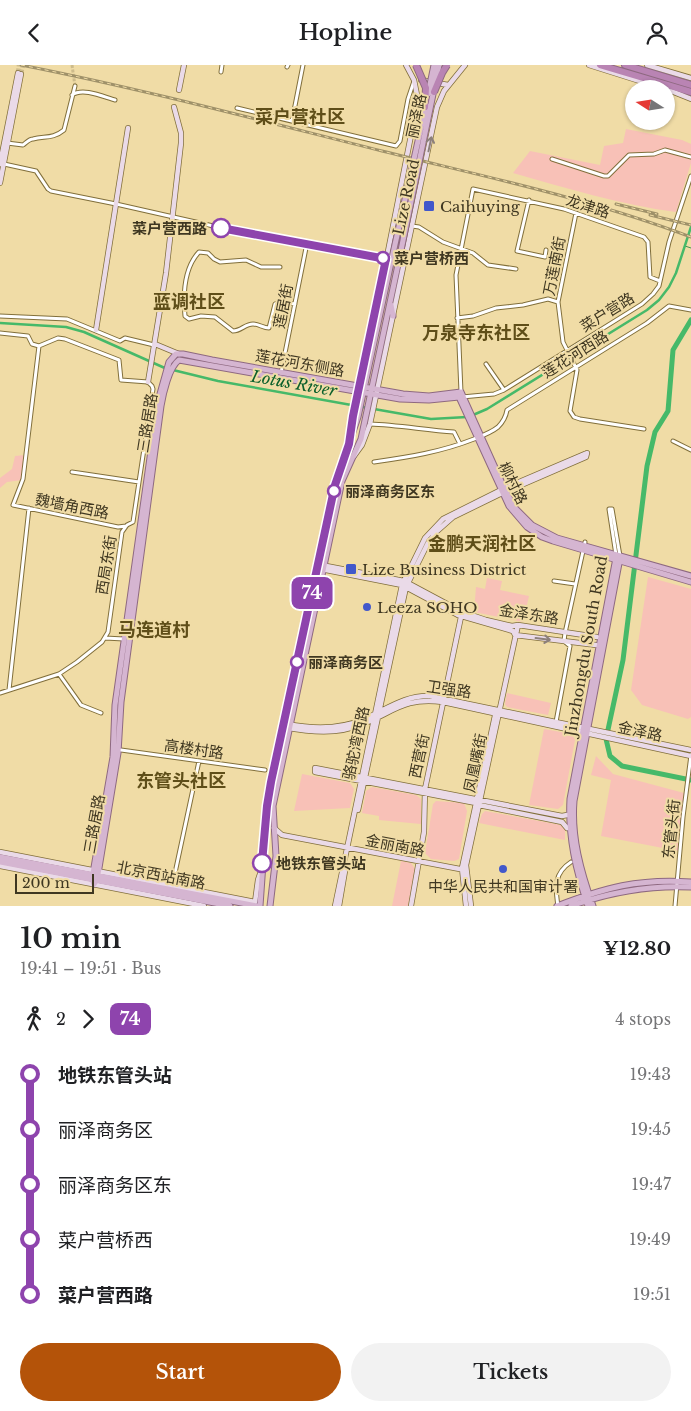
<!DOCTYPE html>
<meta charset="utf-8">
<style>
:root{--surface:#fff;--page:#f2f2f2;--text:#202124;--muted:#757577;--accent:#b45309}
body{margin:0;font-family:"Libre Baskerville","Noto Sans SC",serif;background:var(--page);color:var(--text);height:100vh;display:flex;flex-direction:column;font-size:19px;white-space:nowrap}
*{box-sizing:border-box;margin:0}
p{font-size:16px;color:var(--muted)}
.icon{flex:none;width:28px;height:28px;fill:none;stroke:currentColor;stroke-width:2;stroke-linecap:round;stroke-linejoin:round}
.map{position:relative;height:841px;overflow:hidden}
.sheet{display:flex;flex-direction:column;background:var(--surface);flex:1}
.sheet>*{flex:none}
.badge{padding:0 10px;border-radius:8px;font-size:18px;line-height:32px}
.needle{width:32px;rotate:282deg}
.tools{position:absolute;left:625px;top:15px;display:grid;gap:10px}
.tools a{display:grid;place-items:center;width:50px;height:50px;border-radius:50%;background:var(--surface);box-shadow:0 1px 4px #0004;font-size:25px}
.scale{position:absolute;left:15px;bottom:12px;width:79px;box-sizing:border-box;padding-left:5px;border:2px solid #3f3721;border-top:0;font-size:14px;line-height:18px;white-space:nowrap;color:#3f3721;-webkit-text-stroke:4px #f0dca6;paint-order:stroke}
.map>.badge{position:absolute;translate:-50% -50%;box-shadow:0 0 0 2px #fff}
.legs{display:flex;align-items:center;gap:8px;height:55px;padding:0 20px;font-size:16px}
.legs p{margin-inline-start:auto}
.headline{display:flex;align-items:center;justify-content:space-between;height:85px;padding:0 20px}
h1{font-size:28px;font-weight:600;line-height:38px}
.action{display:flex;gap:10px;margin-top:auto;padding:10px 20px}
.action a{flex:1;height:58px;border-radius:30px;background:var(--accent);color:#fff;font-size:20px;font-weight:600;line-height:58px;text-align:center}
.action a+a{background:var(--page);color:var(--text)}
ul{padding:0 20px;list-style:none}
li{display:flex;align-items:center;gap:18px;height:55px;font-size:19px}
li i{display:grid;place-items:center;width:8px;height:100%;margin:0 6px;background:currentColor}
li i::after{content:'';width:12px;height:12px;margin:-6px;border:4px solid;border-radius:50%;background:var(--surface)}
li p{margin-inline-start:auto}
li:first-child i{background:linear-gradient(#0000 50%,currentColor 0)}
li:last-child i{background:linear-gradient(currentColor 50%,#0000 0)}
header{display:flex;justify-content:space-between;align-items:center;height:65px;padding:0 20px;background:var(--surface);font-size:22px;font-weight:600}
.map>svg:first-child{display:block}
.green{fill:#f8c1b7}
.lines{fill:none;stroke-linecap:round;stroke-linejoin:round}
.stream{stroke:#449253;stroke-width:1}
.canal{stroke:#46b969;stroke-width:2.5}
.river{stroke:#46b969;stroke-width:5}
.street-tunnel{stroke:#cdbb8b;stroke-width:3;stroke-dasharray:3 1.5;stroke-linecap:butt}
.secondary-tunnel{stroke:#cdbb8b;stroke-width:4.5;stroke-dasharray:4.5 2;stroke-linecap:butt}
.street-casing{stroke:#816f3b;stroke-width:5}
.secondary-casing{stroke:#816f3b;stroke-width:6}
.primary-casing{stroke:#8e6980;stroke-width:7}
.highway-casing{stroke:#8e6980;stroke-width:8}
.street{stroke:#fff;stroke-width:3}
.secondary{stroke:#eadae8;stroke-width:4.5}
.primary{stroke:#d5b5d1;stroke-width:5}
.highway{stroke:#b984b3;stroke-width:6}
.rail-casing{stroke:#9f9169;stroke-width:3}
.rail{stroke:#f0dca6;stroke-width:1;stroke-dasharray:4;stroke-linecap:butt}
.primary-bridge-casing{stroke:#8e6980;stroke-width:7;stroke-linecap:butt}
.highway-bridge-casing{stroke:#8e6980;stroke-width:8;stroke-linecap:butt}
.primary-bridge{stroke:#d5b5d1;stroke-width:5}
.highway-bridge{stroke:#b984b3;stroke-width:6}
.oneway{stroke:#8c807b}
.line-1-casing{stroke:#fff;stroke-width:11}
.line-1{stroke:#8e44ad;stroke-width:8}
.poi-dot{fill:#4258cb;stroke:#f0dca6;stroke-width:2}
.stop-1-dot{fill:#fff;stroke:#8e44ad;stroke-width:2.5}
.labels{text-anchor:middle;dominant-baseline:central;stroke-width:4;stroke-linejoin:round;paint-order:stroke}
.street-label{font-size:15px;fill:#3f3721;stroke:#f0dca6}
.poi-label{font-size:15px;fill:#3f3721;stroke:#f0dca6;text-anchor:start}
.stop-label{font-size:15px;font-weight:bold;fill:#3f3721;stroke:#f0dca6;text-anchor:start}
.water-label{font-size:16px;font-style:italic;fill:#0c602c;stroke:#f0dca6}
.quarter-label{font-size:18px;font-weight:bold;fill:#5f4e19;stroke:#f0dca6}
</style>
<header><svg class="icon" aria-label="back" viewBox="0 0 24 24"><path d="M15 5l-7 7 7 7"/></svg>Hopline<svg class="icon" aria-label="person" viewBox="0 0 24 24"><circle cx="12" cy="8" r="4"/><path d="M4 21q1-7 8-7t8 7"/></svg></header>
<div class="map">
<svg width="691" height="841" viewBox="0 0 691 841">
<rect width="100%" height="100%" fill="#f0dca6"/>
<!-- green -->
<path class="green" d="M 626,64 L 682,75 L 691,79 L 691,98 L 676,147 C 621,140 566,123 513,108 L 530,86 L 600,100 L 604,81 L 623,78 Z
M 25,390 L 22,415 L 7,417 L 0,423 L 0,413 L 12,404 L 15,391 Z
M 648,512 L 691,524 L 691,652 L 688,654 L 642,640 L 631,625 Z
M 487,513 L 502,516 L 500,525 L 529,531 L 523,557 L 474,547 L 476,522 L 485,524 Z
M 507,628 L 551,638 L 548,650 L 507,642 L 505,639 Z
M 544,664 L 572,669 L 575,675 L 563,740 L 558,744 L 529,740 Z
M 596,691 L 613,709 L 684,728 L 678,786 L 601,771 L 611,715 L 591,710 Z
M 302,709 L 350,718 L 354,724 L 350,743 L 294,746 Z
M 372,722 L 416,730 L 421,734 L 421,759 L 379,755 L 379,751 L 362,748 L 366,726 Z
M 436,736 L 464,738 L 467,746 L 459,794 L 454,796 L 431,794 L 425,788 L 433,739 Z
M 485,746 L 561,760 L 565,765 L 565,775 L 479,758 L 482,749 Z
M 401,796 L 411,798 L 415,804 L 408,841 L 392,841 Z"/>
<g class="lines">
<!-- stream -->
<path class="stream" d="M 685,181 L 691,183"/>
<!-- canal -->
<path class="canal" d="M 0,258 L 66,262 L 84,267 L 167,304
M 173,305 L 218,316 L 368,343
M 374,344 L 431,354 L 467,352
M 473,350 L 487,344 L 647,245 L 659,235 L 669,222 L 676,208 L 691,162"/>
<!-- river -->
<path class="river" d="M 691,255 L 673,285 L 668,346 L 655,367 L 647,401 L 623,595 L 606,674 L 610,691 L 622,701 L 691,715"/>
<!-- street-tunnel -->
<path class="street-tunnel" d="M 72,0 L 75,21"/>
<!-- secondary-tunnel -->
<path class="secondary-tunnel" d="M 18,8 L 19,0
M 21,9 L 23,0"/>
<defs>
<path id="street" d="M 287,2 L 288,0
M 221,7 L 222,0
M 72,30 C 83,22 104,32 115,35
M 237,43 L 396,81 L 400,76 L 408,34 L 414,16
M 292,56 L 303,0
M 7,78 L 23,80 C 26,78 29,74 33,74 C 45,71 53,74 64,65 L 75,21
M 552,94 L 604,111 L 608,111 L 629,90 L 654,89 L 665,85 L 691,92
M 4,99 L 36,106 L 48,124 L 51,126 L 116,139 L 231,165 L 386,194
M 529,135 L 517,186 L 545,192 L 546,185
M 576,148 L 558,237 L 563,277 L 577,305 L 570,346 L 574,352 L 580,354 L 644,364
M 412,161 L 419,162 L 443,177 L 473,188 L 488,200 L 516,204
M 280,202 L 261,202 L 246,195 L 220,197 L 214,194 L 208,188 L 199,187 C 184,203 183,230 185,251 L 189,254 L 201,251 L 215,252 L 233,266 C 241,266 245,259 253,259 C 259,259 263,263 269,263 L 275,239 L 280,237 L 295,239
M 162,232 L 184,236
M 0,251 L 67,254 L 120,276 L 125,273 L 154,280
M 457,253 L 473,251 L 496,243 L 523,240 L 548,234 L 558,237
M 0,268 L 28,271 L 32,279 L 39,281
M 39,281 L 23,414 L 13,440 L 118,462 L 126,461
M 486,299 L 504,325
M 281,308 L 307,178
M 461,327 L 456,210 L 473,124 L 564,144 L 644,172 L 648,177 L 650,212 L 660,216
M 462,332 L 494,329 L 504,325 L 642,239 L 653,229 L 659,221 L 669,177 L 691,111
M 370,359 C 398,360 425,365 454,367 L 460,379
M 673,376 L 691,385
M 374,397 C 409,392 441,387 474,374 C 482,371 492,367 498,362 C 503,357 506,351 507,345 L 647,258 L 669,241 L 691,245
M 72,407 L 139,417
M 612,444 L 609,444 L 616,490
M 612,444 L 620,491
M 554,516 L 575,519
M 105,573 L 124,574
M 59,609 L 81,640 L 101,648
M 9,625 L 29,443
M 0,628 L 59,609 L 77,597 L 102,577 L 108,567 L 122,467 L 127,460 L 133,457 L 153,324 L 152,321 L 148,317 L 121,315 L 119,295 L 65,274 L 58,273 L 39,281
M 556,657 L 570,581 L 564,576 L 565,568 L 585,477
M 121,685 L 265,705
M 172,822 L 199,696
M 558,841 C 555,822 554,808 571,797
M 675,841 L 683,752 L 691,690"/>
<path id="secondary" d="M 589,0 L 665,24
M 647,0 L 691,13
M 421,15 L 448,20
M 666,24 L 691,34
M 179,25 L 184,0
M 0,99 L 18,8
M 0,118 L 21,9
M 96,265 L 128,63
M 155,279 L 179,289
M 148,317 L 166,208 L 181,78 L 181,68 L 174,42
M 350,371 L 353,351 L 376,247 L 418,35 L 414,15 L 406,0
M 354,391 L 362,380 L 370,359 L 437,42 L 444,26 L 465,0
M 321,500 L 404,516 L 462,547 L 486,555 L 512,561 L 518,560 L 597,572
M 321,504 L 402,520 L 458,550 L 513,566 L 515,570 L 596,580
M 287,659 C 313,664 339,665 364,654 C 386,645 404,630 430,631 L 691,685
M 283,662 C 311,667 337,670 363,659 C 395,646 405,632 443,637 L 691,691
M 358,745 L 406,522 L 428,478 L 436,467 L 453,452 L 498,430 L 586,392 L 587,388
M 567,750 L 562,751 L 315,703 L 315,707 L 476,738 L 479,740 L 562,757 L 567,763
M 274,763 L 282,770 L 465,805
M 0,787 L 255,837
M 0,801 L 204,841
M 255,837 L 258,815 L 261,806
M 335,841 L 402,520 L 425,473 L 443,454 L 505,423 L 587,388
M 339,841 L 345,806
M 411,841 L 424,767 L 425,724 L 462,547
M 466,841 L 462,803 L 496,646
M 471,841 L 466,800 L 518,560"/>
<path id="primary" d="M 391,240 L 393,251
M 376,247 L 380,238
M 0,792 L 257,841
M 0,797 L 230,841
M 94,819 L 92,814 L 113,692 L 115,640 L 158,336 L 169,297 L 176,289 L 183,289 L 212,295 L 403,329 L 429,331 L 461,327 L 506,427 L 515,443 L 532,460 L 557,473 L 691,511
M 94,819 L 97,815 L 118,688 L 121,637 L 161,341 C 163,329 169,302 179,295 L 400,334 L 429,335 L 459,332 L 509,441 L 527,462 L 542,472 L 553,476 L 691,517
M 260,841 L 267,741 L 271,717 L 335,421 L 358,352 L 392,193
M 270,841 L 276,791 L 273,741 L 342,416 L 361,374 L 399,195
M 557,841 C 604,823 639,813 691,817
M 571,841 C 610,827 649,820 691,822
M 588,841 C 576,806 568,772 570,734 L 616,493
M 593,841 C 581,807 571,772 574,736 L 620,493"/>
<path id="highway" d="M 600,0 L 691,27
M 625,0 L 691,20"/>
</defs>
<!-- street casing -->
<use href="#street" class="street-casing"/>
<!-- secondary casing -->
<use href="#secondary" class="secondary-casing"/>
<!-- primary casing -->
<use href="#primary" class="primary-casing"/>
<!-- highway casing -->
<use href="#highway" class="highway-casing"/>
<!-- street -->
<use href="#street" class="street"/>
<!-- secondary -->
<use href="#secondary" class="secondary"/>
<!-- primary -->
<use href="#primary" class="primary"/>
<!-- highway -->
<use href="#highway" class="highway"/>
<defs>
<path id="rail" d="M 21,0 C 143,24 262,56 382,86 C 486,112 591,134 691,172
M 616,139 L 657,149
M 650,150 L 691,160"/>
</defs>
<!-- rail casing -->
<use href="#rail" class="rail-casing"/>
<!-- rail -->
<use href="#rail" class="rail"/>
<defs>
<path id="primary-bridge" d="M 428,29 L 434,0
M 392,193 L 426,40
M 399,195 L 439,0"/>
<path id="highway-bridge" d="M 416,0 L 426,23 L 425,42
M 434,27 L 442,8 L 447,0"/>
</defs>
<!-- primary-bridge casing -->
<use href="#primary-bridge" class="primary-bridge-casing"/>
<!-- highway-bridge casing -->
<use href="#highway-bridge" class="highway-bridge-casing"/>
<!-- primary-bridge -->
<use href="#primary-bridge" class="primary-bridge"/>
<!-- highway-bridge -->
<use href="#highway-bridge" class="highway-bridge"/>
</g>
<!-- one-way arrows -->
<defs><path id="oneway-shaft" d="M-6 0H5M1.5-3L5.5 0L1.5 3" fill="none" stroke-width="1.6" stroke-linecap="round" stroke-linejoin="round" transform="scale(1.25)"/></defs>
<g class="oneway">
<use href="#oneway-shaft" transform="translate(430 79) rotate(-78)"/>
<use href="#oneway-shaft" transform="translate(543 574) rotate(7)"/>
</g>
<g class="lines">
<defs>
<path id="line-1" d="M 221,163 L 386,194 L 353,351 L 349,379 L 335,420 L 271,717 L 267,741 L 262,798"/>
</defs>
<!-- line-1 casing -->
<use href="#line-1" class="line-1-casing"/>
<!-- line-1 -->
<use href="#line-1" class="line-1"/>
</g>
<!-- markers -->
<g class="poi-dot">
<rect x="423" y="135" width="12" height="12" rx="2.5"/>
<rect x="345" y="498" width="12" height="12" rx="2.5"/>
<circle cx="367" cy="542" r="5"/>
<circle cx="503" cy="804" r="5"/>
</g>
<g class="stop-1-dot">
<circle cx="221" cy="163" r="9"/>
<circle cx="383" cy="193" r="6"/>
<circle cx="334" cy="426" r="6"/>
<circle cx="297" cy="597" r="6"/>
<circle cx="262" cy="798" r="9"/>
</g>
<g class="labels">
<!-- street labels -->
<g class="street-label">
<text transform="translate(416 51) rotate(-78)">丽泽路</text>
<text transform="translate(406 132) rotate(-78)">Lize Road</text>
<text transform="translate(588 141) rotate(18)">龙津路</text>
<text transform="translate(554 201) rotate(-79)">万莲南街</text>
<text transform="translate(283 241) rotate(-79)">莲居街</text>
<text transform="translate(607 247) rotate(-32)">菜户营路</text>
<text transform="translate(575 289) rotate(-32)">莲花河西路</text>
<text transform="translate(300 298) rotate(10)">莲花河东侧路</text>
<text transform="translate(147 358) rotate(-81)">三路居路</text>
<text transform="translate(513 418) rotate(63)">柳村路</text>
<text transform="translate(72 441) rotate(11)">魏墙角西路</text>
<text transform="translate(106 500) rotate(-81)">西局东街</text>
<text transform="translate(529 549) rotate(9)">金泽东路</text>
<text transform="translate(586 581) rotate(-80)">Jinzhongdu South Road</text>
<text transform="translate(449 624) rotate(8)">卫强路</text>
<text transform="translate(640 666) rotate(12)">金泽路</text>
<text transform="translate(356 678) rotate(-78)">骆驼湾西路</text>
<text transform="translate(194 684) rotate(8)">高楼村路</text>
<text transform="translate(419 691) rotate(-78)">西营街</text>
<text transform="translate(475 698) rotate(-78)">凤凰嘴街</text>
<text transform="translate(94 759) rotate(-80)">三路居路</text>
<text transform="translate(671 764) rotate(-84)">东管头街</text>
<text transform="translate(395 780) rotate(11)">金丽南路</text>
<text transform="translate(161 810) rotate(11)">北京西站南路</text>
</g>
<!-- poi labels -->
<g class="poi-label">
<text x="440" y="141">Caihuying</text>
<text x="362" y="504">Lize Business District</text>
<text x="377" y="542">Leeza SOHO</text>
<text x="503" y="821" text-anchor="middle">中华人民共和国审计署</text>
</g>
<!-- stop labels -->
<g class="stop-label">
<text x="207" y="163" text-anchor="end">菜户营西路</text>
<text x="394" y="193">菜户营桥西</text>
<text x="345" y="426">丽泽商务区东</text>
<text x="308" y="597">丽泽商务区</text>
<text x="276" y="798">地铁东管头站</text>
</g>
<!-- water labels -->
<g class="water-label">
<text transform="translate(294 318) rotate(10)">Lotus River</text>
</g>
<!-- quarter labels -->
<g class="quarter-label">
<text x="300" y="52">菜户营社区</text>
<text x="189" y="237">蓝调社区</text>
<text x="476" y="268">万泉寺东社区</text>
<text x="482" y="479">金鹏天润社区</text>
<text x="154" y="565">马连道村</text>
<text x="181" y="716">东管头社区</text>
</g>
</g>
</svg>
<div class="tools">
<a><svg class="needle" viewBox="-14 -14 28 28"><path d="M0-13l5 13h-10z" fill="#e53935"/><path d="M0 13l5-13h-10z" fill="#757577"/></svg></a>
</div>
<div class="scale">200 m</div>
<b class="badge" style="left:312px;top:528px;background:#8e44ad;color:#fff">74</b>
</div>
<section class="sheet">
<div class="headline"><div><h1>10 min</h1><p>19:41 – 19:51 · Bus</p></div><b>¥12.80</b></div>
<div class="legs"><svg class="icon" aria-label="walk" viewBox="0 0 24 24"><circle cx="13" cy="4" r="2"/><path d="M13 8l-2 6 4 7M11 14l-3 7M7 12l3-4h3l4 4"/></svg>2<svg class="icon" aria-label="forward" viewBox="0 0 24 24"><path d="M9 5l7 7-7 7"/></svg><b class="badge" style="background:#8e44ad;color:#fff">74</b><p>4 stops</p></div>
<ul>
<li><i style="color:#8e44ad"></i><b>地铁东管头站</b><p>19:43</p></li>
<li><i style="color:#8e44ad"></i><span>丽泽商务区</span><p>19:45</p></li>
<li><i style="color:#8e44ad"></i><span>丽泽商务区东</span><p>19:47</p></li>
<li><i style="color:#8e44ad"></i><span>菜户营桥西</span><p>19:49</p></li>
<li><i style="color:#8e44ad"></i><b>菜户营西路</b><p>19:51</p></li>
</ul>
<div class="action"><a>Start</a><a>Tickets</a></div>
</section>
